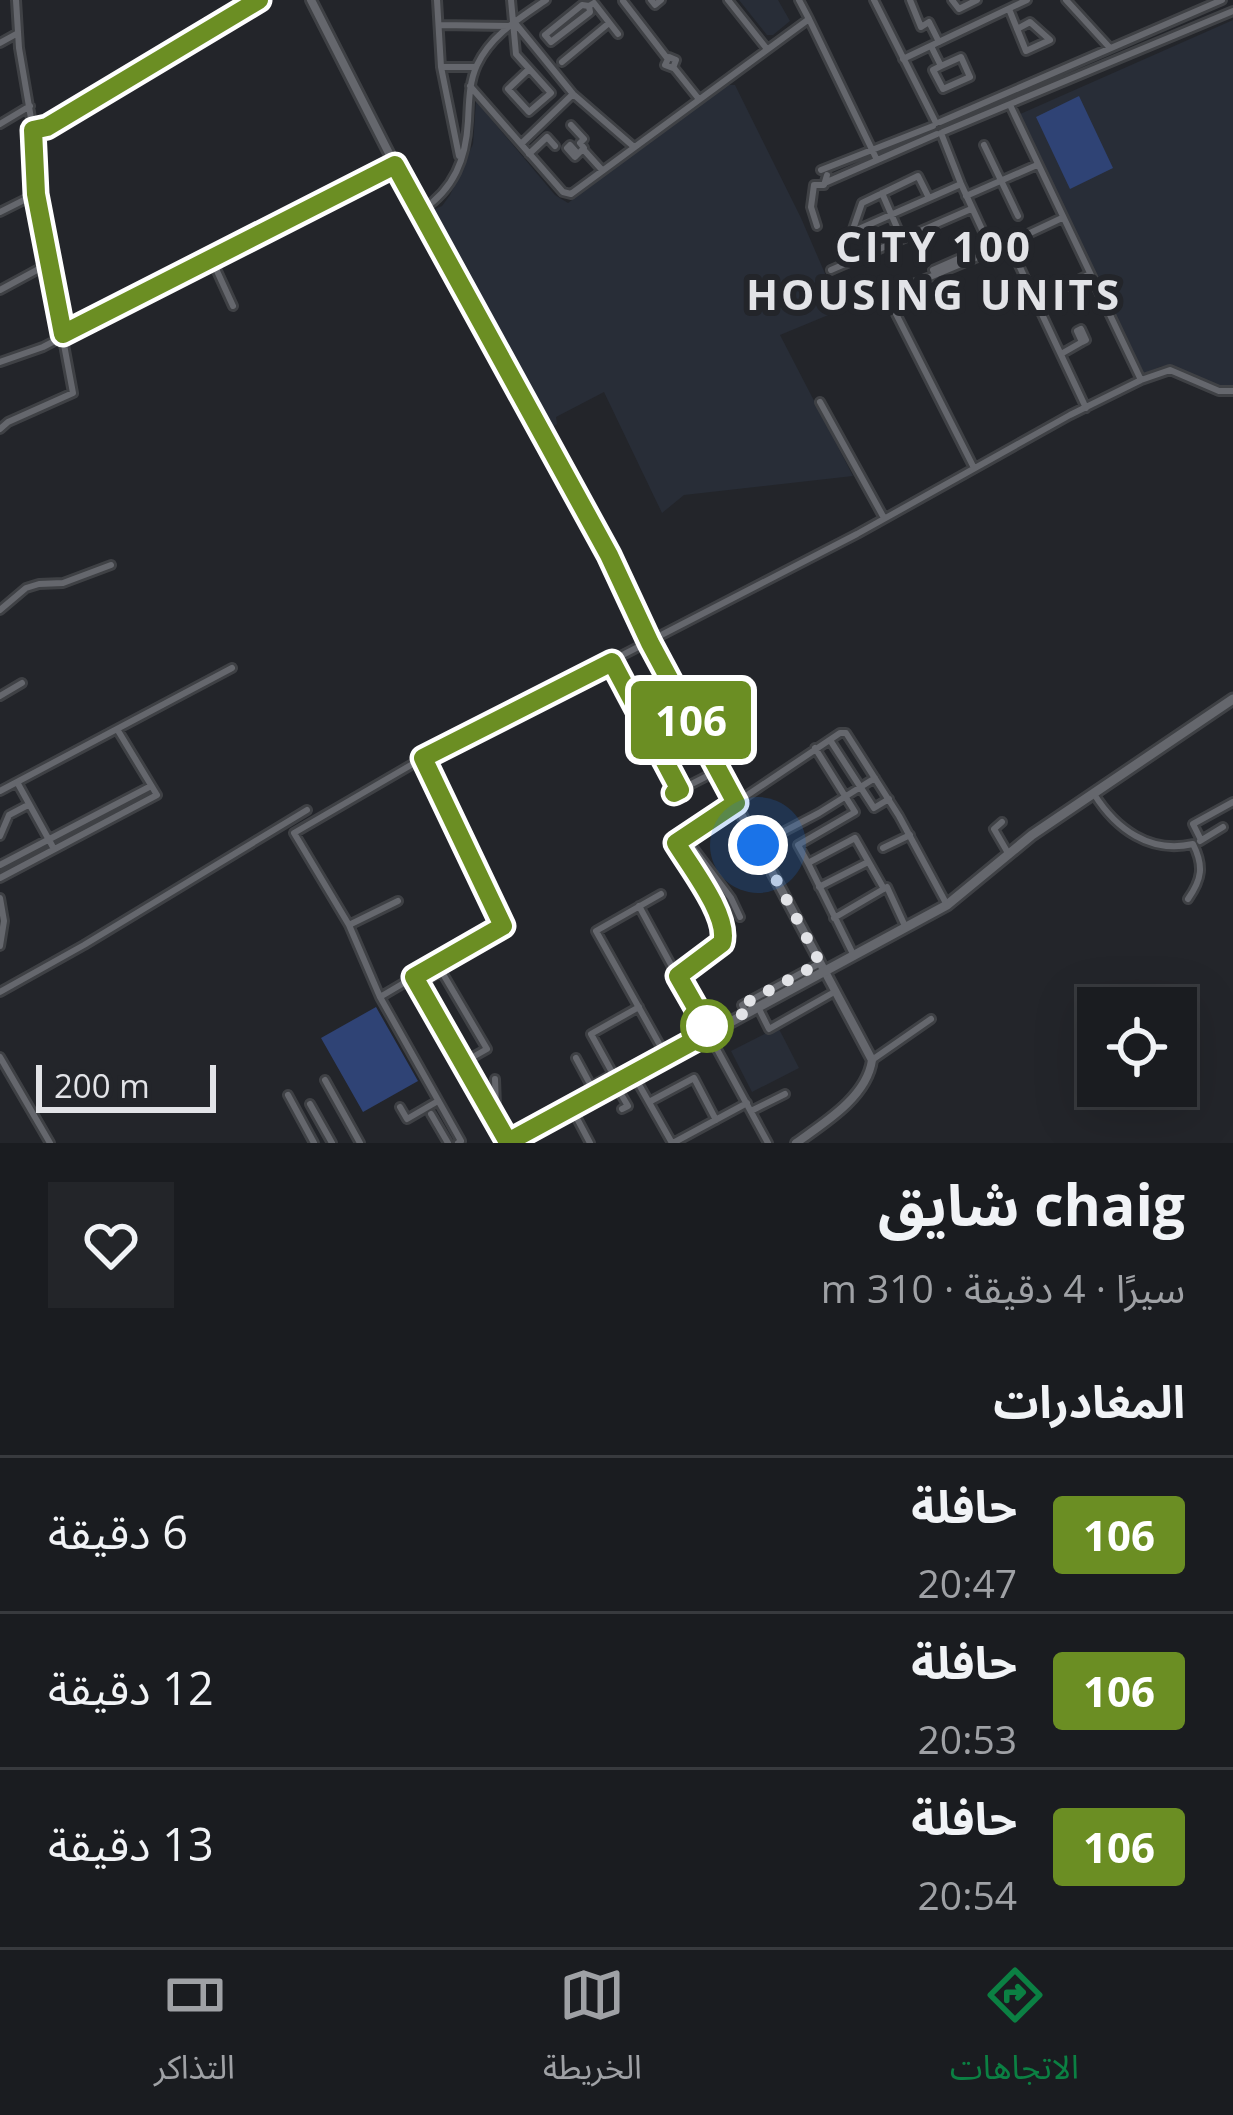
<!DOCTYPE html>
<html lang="ar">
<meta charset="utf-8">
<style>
:root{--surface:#1a1c20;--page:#232529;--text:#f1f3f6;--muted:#9fa1a5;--line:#383a3e;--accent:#0b8043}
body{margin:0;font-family:"Open Sans","Noto Sans Arabic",sans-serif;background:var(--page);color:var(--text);direction:rtl;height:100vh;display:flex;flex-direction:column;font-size:45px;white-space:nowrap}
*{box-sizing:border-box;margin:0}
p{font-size:39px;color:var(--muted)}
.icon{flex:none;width:66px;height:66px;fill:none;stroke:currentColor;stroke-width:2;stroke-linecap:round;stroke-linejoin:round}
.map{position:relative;height:1143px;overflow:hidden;direction:ltr}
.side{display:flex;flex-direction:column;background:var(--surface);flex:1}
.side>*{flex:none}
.badge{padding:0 24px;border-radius:9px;font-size:42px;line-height:78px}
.tools{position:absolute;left:1077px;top:987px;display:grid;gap:24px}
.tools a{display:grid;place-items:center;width:120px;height:120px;border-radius:0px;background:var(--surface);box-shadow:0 12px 48px #0002,0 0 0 3px var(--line);font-size:60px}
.scale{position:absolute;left:36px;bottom:30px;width:180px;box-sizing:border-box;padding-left:12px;border:6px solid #e2e3e7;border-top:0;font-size:33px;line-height:42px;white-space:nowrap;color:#e2e3e7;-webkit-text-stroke:9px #23252a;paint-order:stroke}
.you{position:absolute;width:60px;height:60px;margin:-30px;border:9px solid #fff;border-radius:50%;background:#1a73e8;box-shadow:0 0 0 18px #1a73e833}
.map>.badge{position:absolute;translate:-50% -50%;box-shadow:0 0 0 6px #fff}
h2{padding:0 48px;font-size:45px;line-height:108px}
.round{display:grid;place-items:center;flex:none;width:126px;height:126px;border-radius:0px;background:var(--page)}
.summary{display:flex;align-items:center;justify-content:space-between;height:204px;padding:0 48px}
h1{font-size:57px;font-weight:700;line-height:90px}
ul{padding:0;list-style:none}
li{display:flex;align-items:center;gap:36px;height:156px;padding:0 48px;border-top:3px solid var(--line)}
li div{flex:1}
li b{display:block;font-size:45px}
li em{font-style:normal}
li .badge{min-width:132px;font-weight:700;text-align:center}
.tab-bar{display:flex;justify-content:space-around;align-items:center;height:168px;border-top:3px solid var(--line);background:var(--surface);font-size:33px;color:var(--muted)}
.tab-bar a{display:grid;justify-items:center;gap:6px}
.tab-bar .current{color:var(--accent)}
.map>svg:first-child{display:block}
.built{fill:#282d37}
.green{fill:#2f4375}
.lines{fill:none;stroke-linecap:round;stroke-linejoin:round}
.minor-casing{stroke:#3f4145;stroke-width:12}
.tertiary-casing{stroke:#3f4145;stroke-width:14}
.secondary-casing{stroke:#3f4145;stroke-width:15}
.minor{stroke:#65676d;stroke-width:6}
.tertiary{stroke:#65676d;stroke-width:8}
.secondary{stroke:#65676d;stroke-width:9}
.line-casing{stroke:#fff;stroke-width:27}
.line{stroke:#6b8e23;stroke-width:18}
.walk{stroke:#e2e3e7;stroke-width:12;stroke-dasharray:0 21.6}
.stop-dot{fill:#fff;stroke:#6b8e23;stroke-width:6}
.labels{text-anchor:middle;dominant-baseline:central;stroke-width:12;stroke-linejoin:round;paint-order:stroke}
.district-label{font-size:42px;font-weight:bold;letter-spacing:3px;fill:#e2e3e7;stroke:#23252a}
</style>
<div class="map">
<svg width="1233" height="1143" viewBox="0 0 1233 1143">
<rect width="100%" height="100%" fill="#23252a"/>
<!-- built -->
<path class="built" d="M 739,0 L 778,0 L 790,21 L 773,35 L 767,35 Z
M 1233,20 L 1233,387 L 1227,389 L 1174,367 L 1162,366 L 1143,374 L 1018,115 Z
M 726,85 L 735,85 L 801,218 L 839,306 L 838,311 L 780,335 L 853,476 L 684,495 L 662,513 L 604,392 L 556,417 L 557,424 L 546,431 L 429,217 L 430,211 L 442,206 L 450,195 L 473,144 L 476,101 L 555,195 L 568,203 Z
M 778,1027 L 799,1068 L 752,1092 L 731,1051 Z"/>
<!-- green -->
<path class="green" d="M 1079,96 L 1113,168 L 1070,189 L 1036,117 Z
M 376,1007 L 418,1081 L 363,1112 L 321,1038 Z"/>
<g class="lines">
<defs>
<path id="minor" d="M 16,0 L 19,48 L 33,130 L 47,127 L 259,0
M 437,0 L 441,67 L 459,156
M 511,0 L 516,54 L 551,93 L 529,112 L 508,89 L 529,69
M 651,0 L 655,5 L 661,0
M 728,0 L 767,49
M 874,0 L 936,123
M 910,0 L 921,27 L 929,22 L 939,42
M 952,0 L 959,9 L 977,0
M 1066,0 L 1110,48
M 623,1 L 667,58
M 594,3 L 618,34
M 589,6 L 590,12 L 551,42 L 545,35 L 582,5 L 589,6 L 594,3
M 1009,9 L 1026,51 L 1050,40 L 1030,22 L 1017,29
M 809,19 L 877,160
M 515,23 L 573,94 L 634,147
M 439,25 L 508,26
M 0,43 L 18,33
M 931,46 L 941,66 L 933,70 L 943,89 L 970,77 L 961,57 L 941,66
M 669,57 L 676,60 L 673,68 L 665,65 Z
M 903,59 L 1027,0
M 562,62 L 609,23
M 441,67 L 476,67
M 674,68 L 698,98
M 470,86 L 563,192 L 571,194 L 809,19 L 799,0
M 1011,107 L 1141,380
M 940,122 L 1222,0
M 0,124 L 30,106
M 571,125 L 584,139 L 580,143 L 584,148 C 581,151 578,154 575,157 L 567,148 L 570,145 L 578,154
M 943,132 L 1233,11
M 941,133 L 961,184 L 992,251 L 1062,218
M 521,144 L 573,94
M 984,145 L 1018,216
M 583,149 L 602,170
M 529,154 L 547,137 L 555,146
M 821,170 L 933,126
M 827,182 L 937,134
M 814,185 L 811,207 L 817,226
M 814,185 L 824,185 L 827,175
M 882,193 L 902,239
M 966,196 L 1037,165
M 929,198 L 918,176 L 862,203 L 852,232 L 961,184
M 422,210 C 454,189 466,159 468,121 C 469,102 469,82 477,65 C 491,35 520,18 546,0
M 0,212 L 34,195
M 1009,244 L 1086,408
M 211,258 L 233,306
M 831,270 L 971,209
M 935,274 L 933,270 L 958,259 L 960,264
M 0,290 L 48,264
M 1036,301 L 1090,274
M 1081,329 L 1086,340 L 1082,342 L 1077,331 Z
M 1061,354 L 1082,342
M 0,362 L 43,347 L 395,165
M 820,402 L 884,518
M 0,429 L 8,422 L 73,393 L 36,194 L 33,130
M 974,468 L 889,300 L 894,292 L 992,251
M 0,610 L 26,588 L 39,584 L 63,583 L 111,565
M 612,662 L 680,790
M 626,689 L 620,694 L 674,793 L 717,771
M 0,696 L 22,683
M 649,732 L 686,711
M 830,740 L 874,808 L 889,799
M 17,782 L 54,849
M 0,791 L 232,668
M 1094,794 C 1116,829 1150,854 1193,844 C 1204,866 1202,879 1188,899
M 1002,822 L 994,829 L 1008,853
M 0,836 L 9,815 L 28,805
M 685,837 L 731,898 L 740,917
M 1201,840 L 1193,824 L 1233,802
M 1200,841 L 1223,827
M 758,845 L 819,813 L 875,778
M 883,848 L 910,835
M 808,863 L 798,845 L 855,812 L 815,748
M 0,865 L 151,786
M 0,878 L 157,795 L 117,729
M 819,887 L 868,862
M 661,894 L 596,931 L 666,1056
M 0,898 L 4,921 L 0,946
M 639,906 L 768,1143
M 834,918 L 887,887 L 905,926
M 349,925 L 398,901
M 853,954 L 808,863 L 855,838 L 884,889
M 678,976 L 722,942 C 729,917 690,866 676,843 L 840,733 L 846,733 L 899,816 L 947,905
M 414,977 L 503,926 L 423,758
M 419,985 L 436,974 L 443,974 L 487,1049 L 464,1062
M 0,992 L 84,945 L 307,810
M 380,997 L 461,1141 L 458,1143
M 759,1009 L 769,1029 L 836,991
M 746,1012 L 742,1005 L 820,963
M 0,1057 L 50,1143
M 576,1058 L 596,1095
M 872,1060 L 931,1019
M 633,1074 L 672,1143
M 625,1079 L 622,1074 L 654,1056 L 657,1061
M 325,1080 L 360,1143
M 618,1083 L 591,1034 L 639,1007
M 615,1084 L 628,1106 L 622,1109
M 600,1092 L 596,1084 L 608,1077 L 612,1086
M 288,1095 L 314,1143
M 649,1102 L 694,1078 L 716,1120
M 310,1104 L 332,1143
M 400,1107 L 407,1119 L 438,1101
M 572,1109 L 590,1143
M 490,1111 L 496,1107 L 495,1079
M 751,1111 L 785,1094
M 431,1114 L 448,1143
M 508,1143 L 414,977 L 380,997 L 349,925 L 294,833 L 423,758 L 857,534 L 1070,415 L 1141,380 L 1170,370 L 1219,391 L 1233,391
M 673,1143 L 747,1103"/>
<path id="tertiary" d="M 311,0 L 395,165 L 609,555 L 650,643 L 872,1060 C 867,1097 824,1123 796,1143"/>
<path id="secondary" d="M 507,1143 L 947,905 L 1032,835 L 1233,699"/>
</defs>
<!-- minor casing -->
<use href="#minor" class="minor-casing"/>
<!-- tertiary casing -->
<use href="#tertiary" class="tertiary-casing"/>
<!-- secondary casing -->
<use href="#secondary" class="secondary-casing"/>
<!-- minor -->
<use href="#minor" class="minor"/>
<!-- tertiary -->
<use href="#tertiary" class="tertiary"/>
<!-- secondary -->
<use href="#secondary" class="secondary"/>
</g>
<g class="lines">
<defs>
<path id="line" d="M 259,0 L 47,127 L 33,130 L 36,194 L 63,334 L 395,165 L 609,555 L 650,643 L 736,803 L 676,843 C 690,866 730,917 722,943 L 678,976 L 710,1032 L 508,1142 L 414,977 L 503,926 L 423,758 L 612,662 L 680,790 L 674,793"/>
</defs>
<!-- line casing -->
<use href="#line" class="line-casing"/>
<!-- line -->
<use href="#line" class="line"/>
<!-- walk -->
<path class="walk" d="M 707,1026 L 710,1032 L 746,1012 L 742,1005 L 820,963 L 758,845"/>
</g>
<!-- markers -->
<circle class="stop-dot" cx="707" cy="1026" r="24"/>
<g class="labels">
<!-- district labels -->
<g class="district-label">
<text x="934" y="245">CITY 100<tspan x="934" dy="48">HOUSING UNITS</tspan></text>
</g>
</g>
</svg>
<div class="tools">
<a><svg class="icon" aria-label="locate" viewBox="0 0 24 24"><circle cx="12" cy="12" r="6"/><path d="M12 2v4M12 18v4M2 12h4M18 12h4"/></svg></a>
</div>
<div class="scale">200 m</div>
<div class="you" style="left:758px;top:845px"></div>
<b class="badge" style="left:691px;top:720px;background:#6b8e23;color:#fff">106</b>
</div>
<section class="side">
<div class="summary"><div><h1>chaig شايق</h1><p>سيرًا · 4 دقيقة · 310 m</p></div><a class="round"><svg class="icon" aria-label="heart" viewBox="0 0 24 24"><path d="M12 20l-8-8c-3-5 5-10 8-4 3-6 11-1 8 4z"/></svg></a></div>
<h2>المغادرات</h2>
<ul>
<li><span class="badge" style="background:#6b8e23;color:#fff">106</span><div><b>حافلة</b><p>20:47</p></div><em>6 دقيقة</em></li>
<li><span class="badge" style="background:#6b8e23;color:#fff">106</span><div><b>حافلة</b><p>20:53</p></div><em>12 دقيقة</em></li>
<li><span class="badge" style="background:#6b8e23;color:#fff">106</span><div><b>حافلة</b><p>20:54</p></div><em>13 دقيقة</em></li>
</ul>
</section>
<nav class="tab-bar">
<a class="current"><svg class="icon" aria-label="directions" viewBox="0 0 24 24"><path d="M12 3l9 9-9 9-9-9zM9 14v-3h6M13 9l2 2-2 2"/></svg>الاتجاهات</a>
<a><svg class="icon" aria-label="map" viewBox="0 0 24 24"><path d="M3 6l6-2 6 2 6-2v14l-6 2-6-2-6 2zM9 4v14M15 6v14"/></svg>الخريطة</a>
<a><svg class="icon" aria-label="tickets" viewBox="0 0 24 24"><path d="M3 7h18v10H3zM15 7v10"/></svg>التذاكر</a>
</nav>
